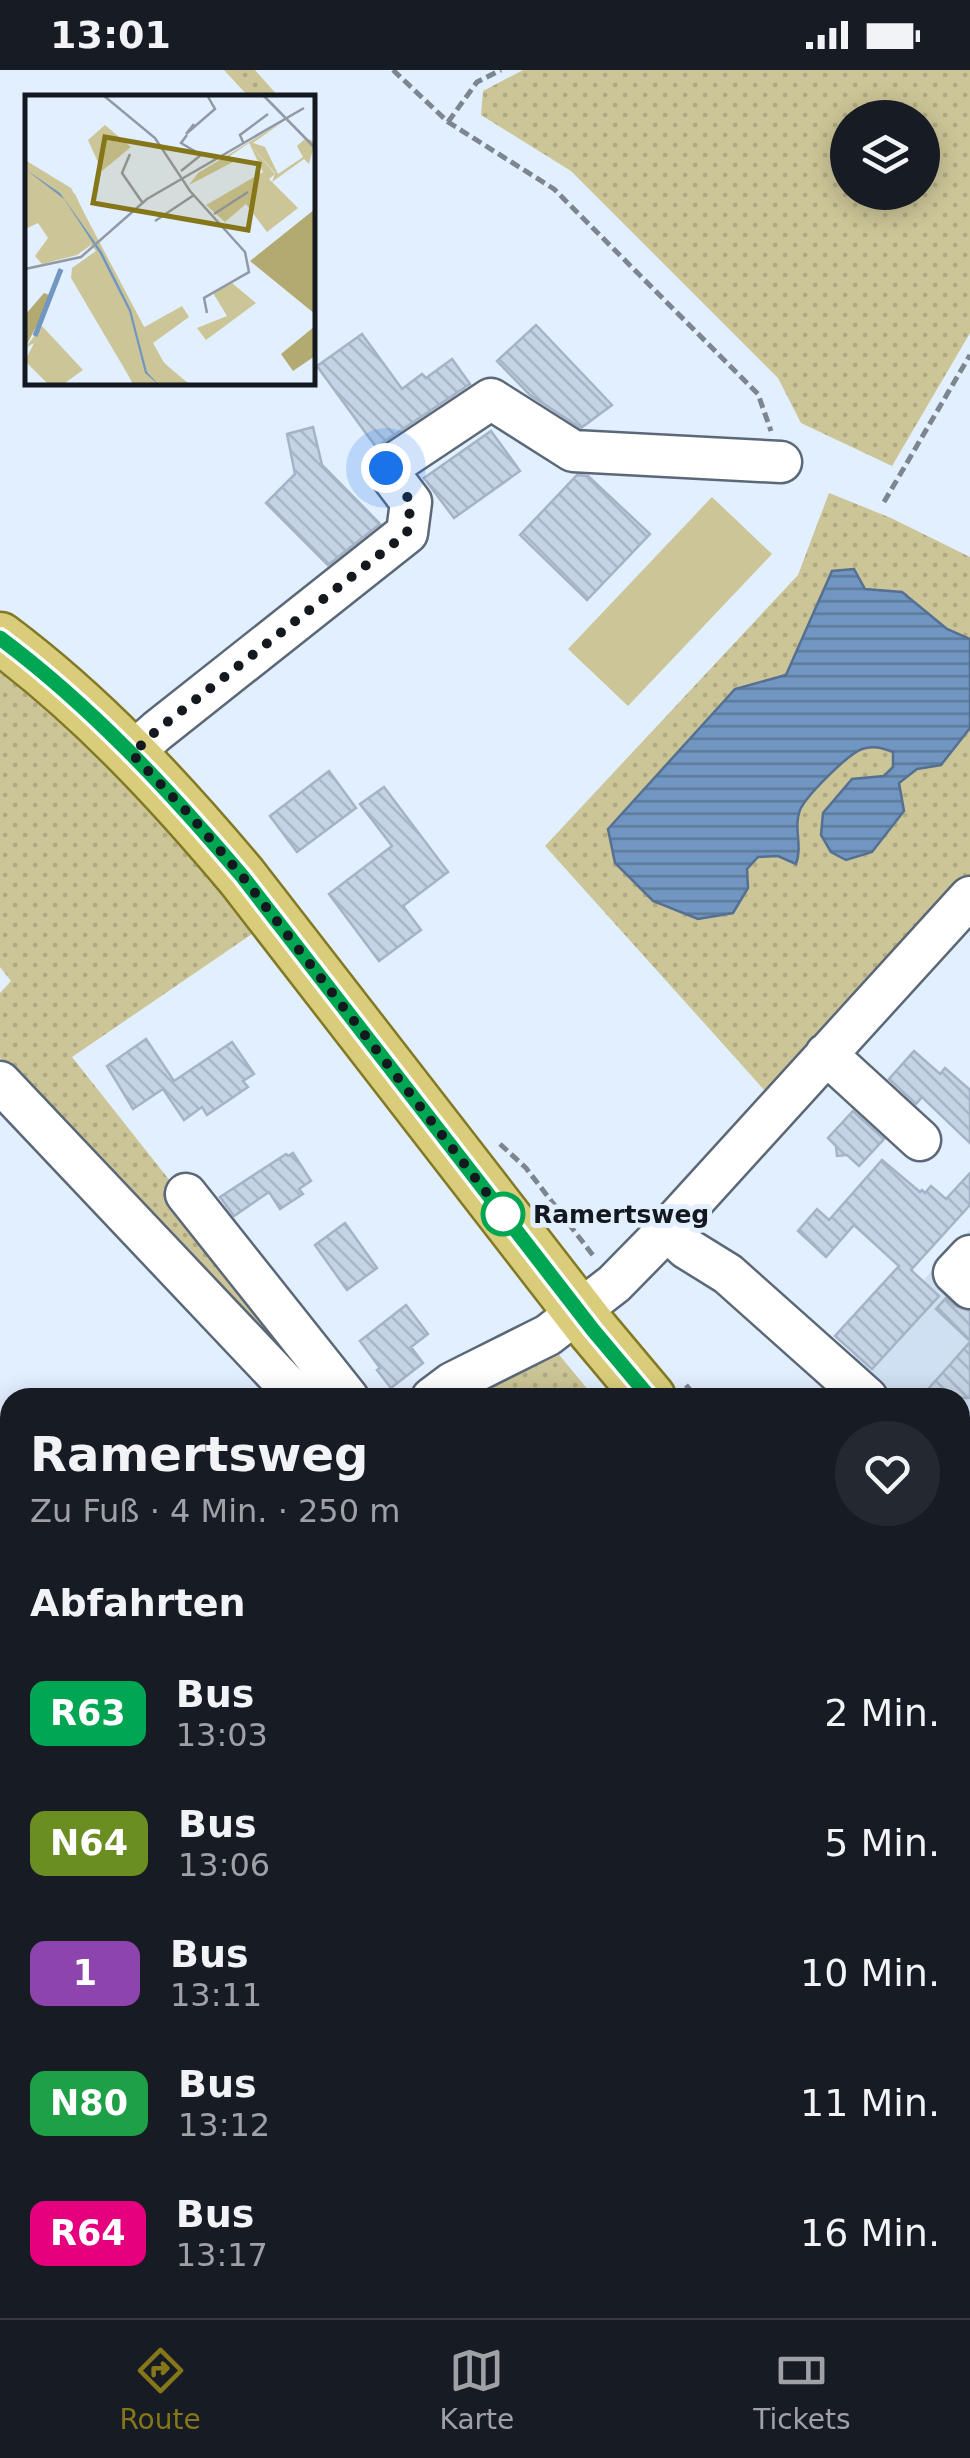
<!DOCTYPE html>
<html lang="de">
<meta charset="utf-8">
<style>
:root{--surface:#171b24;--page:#242831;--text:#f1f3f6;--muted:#9ea1a6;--line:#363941;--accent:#847619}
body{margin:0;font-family:"DejaVu Sans",sans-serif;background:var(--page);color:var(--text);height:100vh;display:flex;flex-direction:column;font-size:38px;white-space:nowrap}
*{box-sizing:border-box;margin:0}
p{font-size:32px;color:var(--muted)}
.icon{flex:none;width:55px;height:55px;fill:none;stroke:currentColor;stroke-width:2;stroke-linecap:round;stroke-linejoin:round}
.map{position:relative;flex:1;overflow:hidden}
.side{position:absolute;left:0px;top:1318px;width:970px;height:932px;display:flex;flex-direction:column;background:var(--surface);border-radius:30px 30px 0 0;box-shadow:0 5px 25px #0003}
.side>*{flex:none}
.badge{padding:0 20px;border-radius:15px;font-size:35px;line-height:65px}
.fabs{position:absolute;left:830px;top:30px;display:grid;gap:20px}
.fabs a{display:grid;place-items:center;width:110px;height:110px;border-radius:50%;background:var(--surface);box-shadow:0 5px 25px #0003;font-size:50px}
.you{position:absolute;width:50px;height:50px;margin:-25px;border:8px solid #fff;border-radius:50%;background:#1a73e8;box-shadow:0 0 0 15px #1a73e833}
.map>.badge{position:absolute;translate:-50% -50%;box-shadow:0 0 0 5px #fff}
h2{padding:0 30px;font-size:38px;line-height:90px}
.round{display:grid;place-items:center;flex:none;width:105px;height:105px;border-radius:52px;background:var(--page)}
.head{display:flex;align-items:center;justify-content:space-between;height:170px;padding:0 30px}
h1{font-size:48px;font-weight:700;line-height:75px}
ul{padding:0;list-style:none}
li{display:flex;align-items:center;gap:30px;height:130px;padding:0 30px}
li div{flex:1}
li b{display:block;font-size:38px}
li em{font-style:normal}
li .badge{min-width:110px;font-weight:700;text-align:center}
.status{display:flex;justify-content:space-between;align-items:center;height:70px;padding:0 50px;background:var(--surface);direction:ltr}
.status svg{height:28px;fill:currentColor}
.tab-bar{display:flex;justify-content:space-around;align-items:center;height:140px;border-top:2px solid var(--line);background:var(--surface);font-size:28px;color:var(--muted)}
.tab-bar a{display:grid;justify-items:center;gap:5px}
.tab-bar .selected{color:var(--accent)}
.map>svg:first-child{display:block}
.built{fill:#cfe0f3}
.grass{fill:url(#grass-dots);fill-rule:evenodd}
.pitch{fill:#ccc597}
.water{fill:url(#water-rules);stroke:#557091;stroke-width:2.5}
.building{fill:url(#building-back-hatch);stroke:#a4b3c5;stroke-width:2.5}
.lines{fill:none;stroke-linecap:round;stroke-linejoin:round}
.minor-casing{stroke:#5b6878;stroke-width:45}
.major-casing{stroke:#837823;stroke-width:55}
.path{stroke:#7c8590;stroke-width:5;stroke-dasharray:10 5;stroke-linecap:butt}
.minor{stroke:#fff;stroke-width:40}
.major{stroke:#d9cd7c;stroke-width:50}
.line-casing{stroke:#fff;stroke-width:22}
.line{stroke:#00a651;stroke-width:15}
.walk{stroke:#141920;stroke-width:10;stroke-dasharray:0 18}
.stop-dot{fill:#fff;stroke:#00a651;stroke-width:5}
.labels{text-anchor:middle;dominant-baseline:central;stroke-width:10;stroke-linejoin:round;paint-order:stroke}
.stop-label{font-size:25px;font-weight:bold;fill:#141920;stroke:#e2effe;text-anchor:start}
.inset-river{fill:none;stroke:#7196c1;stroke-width:5}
.inset-road{fill:none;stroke:#9099a5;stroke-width:2.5}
.view{fill:#847619;fill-opacity:0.15;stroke:#847619;stroke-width:5}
.inset-edge{fill:none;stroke:#141920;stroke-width:5}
</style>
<div class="status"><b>13:01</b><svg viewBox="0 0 49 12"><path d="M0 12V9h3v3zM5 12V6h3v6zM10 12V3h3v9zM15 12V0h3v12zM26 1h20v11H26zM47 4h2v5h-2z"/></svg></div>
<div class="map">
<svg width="970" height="2248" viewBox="0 0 970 2248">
<defs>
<pattern id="grass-dots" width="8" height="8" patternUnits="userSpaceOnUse" patternTransform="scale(2.5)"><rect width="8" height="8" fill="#ccc597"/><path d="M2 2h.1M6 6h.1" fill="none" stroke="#aea982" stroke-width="1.8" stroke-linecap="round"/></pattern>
<pattern id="water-rules" width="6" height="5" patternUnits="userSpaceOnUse" patternTransform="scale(2.5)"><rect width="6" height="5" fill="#7196c1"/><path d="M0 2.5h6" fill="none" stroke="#5c7a9c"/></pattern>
<pattern id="building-back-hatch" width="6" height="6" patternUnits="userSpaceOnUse" patternTransform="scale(2.5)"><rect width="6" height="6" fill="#c4d4e6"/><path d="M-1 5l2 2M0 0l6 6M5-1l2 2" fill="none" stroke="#a8b5c5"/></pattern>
</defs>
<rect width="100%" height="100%" fill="#e2effe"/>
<!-- built -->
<path class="built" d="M 970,1160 L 970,1601 L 960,1589 L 960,1328 L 814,1328 Z"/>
<!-- grass -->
<path class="grass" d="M 224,0 L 255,0 L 279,27 L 249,27 Z
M 523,0 L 970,0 L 970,263 L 892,396 L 801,353 L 778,308 L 571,101 L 481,45 L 483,21 ZM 848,48 L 922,48 L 922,122 L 848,122 Z
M 829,423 L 891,448 L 970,487 L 970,569 L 947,559 L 902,522 L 865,519 L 832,501 L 786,605 L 735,619 L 746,799 L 757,787 L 778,786 L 797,794 C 803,776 793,757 801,740 C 807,725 848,684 862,679 C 873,675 882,678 893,682 L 893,697 L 884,706 L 852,709 C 829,737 810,746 831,782 L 898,713 L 917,699 L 941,695 L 970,658 L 970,810 L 767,1023 L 545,776 L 798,505 Z
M 0,601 L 133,704 L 258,860 L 72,987 L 341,1327 L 314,1327 L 0,988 L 0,923 L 11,911 L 0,897 Z
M 556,1281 L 594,1327 L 480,1328 L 491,1309 Z
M 960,1726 L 970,1737 L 970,1827 L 960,1835 Z"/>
<!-- pitch -->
<path class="pitch" d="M 712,427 L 772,484 L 628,636 L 568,579 Z
M 970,2210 L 970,2248 L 930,2248 L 938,2240 L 960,2240 L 960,2220 Z
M 298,2240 L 791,2240 L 798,2248 L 290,2248 Z"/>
<!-- water -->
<path class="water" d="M 854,499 L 865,519 L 902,522 L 947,559 L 970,569 L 970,658 L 941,695 L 917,699 L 899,713 L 904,741 L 872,782 L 846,790 L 831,782 L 821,765 L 823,743 L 852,709 L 884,706 L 893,697 L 893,682 C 882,678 873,675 862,679 C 848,684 806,726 800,740 C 793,757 803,776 796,794 L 778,786 L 758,787 L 747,799 L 748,818 L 733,843 L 698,849 L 653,831 L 615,793 L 608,759 L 735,619 L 786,605 L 832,501 Z
M 801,2240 L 878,2240 L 885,2248 L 808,2248 Z"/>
<!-- building -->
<path class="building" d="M 536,255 L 612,335 L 581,358 L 530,325 L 497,291 Z
M 362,264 L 402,319 L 422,304 L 426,308 L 452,289 L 470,314 L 376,377 L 317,296 Z
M 313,357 L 322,395 L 380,454 L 328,495 L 266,433 L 295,404 L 287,364 Z
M 491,361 L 520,401 L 454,448 L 424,408 Z
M 577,405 L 588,406 L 650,464 L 587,530 L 520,465 Z
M 329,701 L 356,738 L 297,782 L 270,746 Z
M 384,717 L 448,802 L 403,836 L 421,860 L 379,891 L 329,824 L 392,776 L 360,734 Z
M 146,969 L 174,1011 L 232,972 L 254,1004 L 243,1011 L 248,1017 L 207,1045 L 202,1037 L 184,1050 L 163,1019 L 133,1039 L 107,996 Z
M 914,981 L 940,1004 L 945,998 L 970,1020 L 970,1073 L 922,1027 L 916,1034 L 889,1009 Z
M 853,1041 L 884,1069 L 859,1096 L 847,1085 L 837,1086 L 836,1076 L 828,1068 Z
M 293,1083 L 311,1111 L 299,1119 L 303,1124 L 280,1139 L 269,1122 L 234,1146 L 220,1127 L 286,1084 L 288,1086 Z
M 882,1090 L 920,1122 L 922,1120 L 925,1123 L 931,1116 L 946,1129 L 970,1103 L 970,1135 L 911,1200 L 939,1226 L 872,1299 L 835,1266 L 899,1196 L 854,1155 L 826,1187 L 798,1161 L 817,1139 L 829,1150 Z
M 345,1153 L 377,1198 L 347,1220 L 315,1175 Z
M 946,1228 L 955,1236 L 970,1241 L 970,1271 L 936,1239 Z
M 406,1235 L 428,1264 L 411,1277 L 423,1293 L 391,1318 L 377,1300 L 380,1298 L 360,1271 Z
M 970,1272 L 970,1328 L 920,1328 L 946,1299 Z"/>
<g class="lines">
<defs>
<path id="minor" d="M 131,684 L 157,661 L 407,463 L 411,432 L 386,399 L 491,329 L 573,381 L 781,392
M 826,984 L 920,1070
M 0,1012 L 299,1328
M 186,1124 L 348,1328
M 667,1160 L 686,1178 L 728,1204 L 867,1328
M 970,1186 L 954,1203 L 970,1218
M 432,1328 L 452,1313 L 548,1265 L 614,1214 L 667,1160 L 970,827
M 960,1403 L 970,1399
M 0,1933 L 10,1919"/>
<path id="major" d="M 0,568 C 91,636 169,720 242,807 L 593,1260 L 650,1328
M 960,1674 L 970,1686"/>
</defs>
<!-- minor casing -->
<use href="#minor" class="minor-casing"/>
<!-- major casing -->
<use href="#major" class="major-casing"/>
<!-- path -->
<path class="path" d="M 393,0 L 448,52 L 554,119 L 758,324 L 771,361
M 448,52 L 477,12 L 501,0
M 884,432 L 970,285
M 500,1074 L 526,1098 L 595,1188
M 686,1315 L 697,1328"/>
<!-- minor -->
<use href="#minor" class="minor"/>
<!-- major -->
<use href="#major" class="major"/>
</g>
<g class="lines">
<defs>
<path id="line" d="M 0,568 C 91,636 169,720 242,806 L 593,1260 L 650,1328"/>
</defs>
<!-- line casing -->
<use href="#line" class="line-casing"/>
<!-- line -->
<use href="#line" class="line"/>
<!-- walk -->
<path class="walk" d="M 386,398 L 411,432 L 407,463 L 156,661 L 132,684 L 188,743 L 242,806 L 506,1148 L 503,1144"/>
</g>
<!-- markers -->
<circle class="stop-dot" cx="503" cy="1144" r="20"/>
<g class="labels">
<!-- stop labels -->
<g class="stop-label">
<text x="533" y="1144">Ramertsweg</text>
</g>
</g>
<!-- overview -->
<g transform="translate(25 25)">
<rect width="290" height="290" fill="#e2effe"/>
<path d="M 259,26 L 228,48 L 240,52 L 253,79 L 278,62 L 272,51 L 281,43 L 290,47 L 284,69 L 279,64 L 247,87 L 250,78 L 224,48 L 205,61 L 208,67 L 164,90 L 173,78 ZM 80,30 L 106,52 L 77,76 L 63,45 ZM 0,70 L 50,99 L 70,142 L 51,127 L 66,150 L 52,160 L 17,169 L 10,161 L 23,143 L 13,128 L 0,134 ZM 207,188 L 231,208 L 181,245 L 172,233 L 202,221 L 188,198 ZM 157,211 L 164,222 L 128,248 L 142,273 L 166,290 L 108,290 L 99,269 L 116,234 Z" fill="#ccc597"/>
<path d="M 290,114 L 290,219 L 225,166 ZM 19,198 L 27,201 L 1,251 L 0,220 ZM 290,231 L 290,261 L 268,276 L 256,259 Z" fill="#b3aa71"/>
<path d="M 0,65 L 46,93 L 137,266 L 165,290 L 109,290 L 46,183 L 47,173 L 71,156 L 64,147 L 51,158 L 14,97 L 0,104 ZM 17,231 L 58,275 L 37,290 L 24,290 L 0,266 L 9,248 L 0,253 Z" fill="#ccc597"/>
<path d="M 224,48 L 250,79 L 244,84 L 273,113 L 242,137 L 221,109 L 200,127 L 181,110 L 238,77 Z" fill="#ccc597"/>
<path d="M 0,74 L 35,98 L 77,157 L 106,215 L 122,277 L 134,290 L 120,278 L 104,216 L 75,159 L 39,104 Z" fill="#7196c1"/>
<path class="inset-river" d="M 10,241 L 36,174"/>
<path class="inset-road" d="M 78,0 L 130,43 L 165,96 L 220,157 L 224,177 L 179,203 L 182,218M 238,0 L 290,53M 169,29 L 161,39 L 190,14 L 182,0M 218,47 L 215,40 L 243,19M 105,59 L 97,78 L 117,107M 156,76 L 176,60 L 156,48 L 162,40M 189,119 L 223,97M 130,126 L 169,100M 0,174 L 56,162 L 122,104 L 279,13"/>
<path class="view" d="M 80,42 L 234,69 L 223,135 L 68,108 Z"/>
<rect width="290" height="290" class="inset-edge"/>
</g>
</svg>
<div class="fabs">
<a><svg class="icon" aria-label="layers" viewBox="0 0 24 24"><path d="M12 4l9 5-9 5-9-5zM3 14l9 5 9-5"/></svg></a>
</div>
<div class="you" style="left:386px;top:398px"></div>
<section class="side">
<div class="head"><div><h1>Ramertsweg</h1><p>Zu Fuß · 4 Min. · 250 m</p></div><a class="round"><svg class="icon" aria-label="heart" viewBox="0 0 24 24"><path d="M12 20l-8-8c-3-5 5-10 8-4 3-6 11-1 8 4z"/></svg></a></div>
<h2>Abfahrten</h2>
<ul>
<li><span class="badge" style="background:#00a651;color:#fff">R63</span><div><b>Bus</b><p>13:03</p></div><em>2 Min.</em></li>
<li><span class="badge" style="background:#6b8e23;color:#fff">N64</span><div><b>Bus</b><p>13:06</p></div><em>5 Min.</em></li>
<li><span class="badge" style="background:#8e44ad;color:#fff">1</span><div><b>Bus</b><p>13:11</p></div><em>10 Min.</em></li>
<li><span class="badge" style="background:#1ea146;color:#fff">N80</span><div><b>Bus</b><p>13:12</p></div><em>11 Min.</em></li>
<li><span class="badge" style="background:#e6007e;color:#fff">R64</span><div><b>Bus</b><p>13:17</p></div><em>16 Min.</em></li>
</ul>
</section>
</div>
<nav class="tab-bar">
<a class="selected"><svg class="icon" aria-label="directions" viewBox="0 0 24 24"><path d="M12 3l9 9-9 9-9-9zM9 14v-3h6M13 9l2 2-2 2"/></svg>Route</a>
<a><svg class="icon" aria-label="map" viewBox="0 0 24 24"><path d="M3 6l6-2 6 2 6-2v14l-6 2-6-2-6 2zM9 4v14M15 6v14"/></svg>Karte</a>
<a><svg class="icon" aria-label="tickets" viewBox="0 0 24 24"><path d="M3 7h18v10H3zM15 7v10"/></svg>Tickets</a>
</nav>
